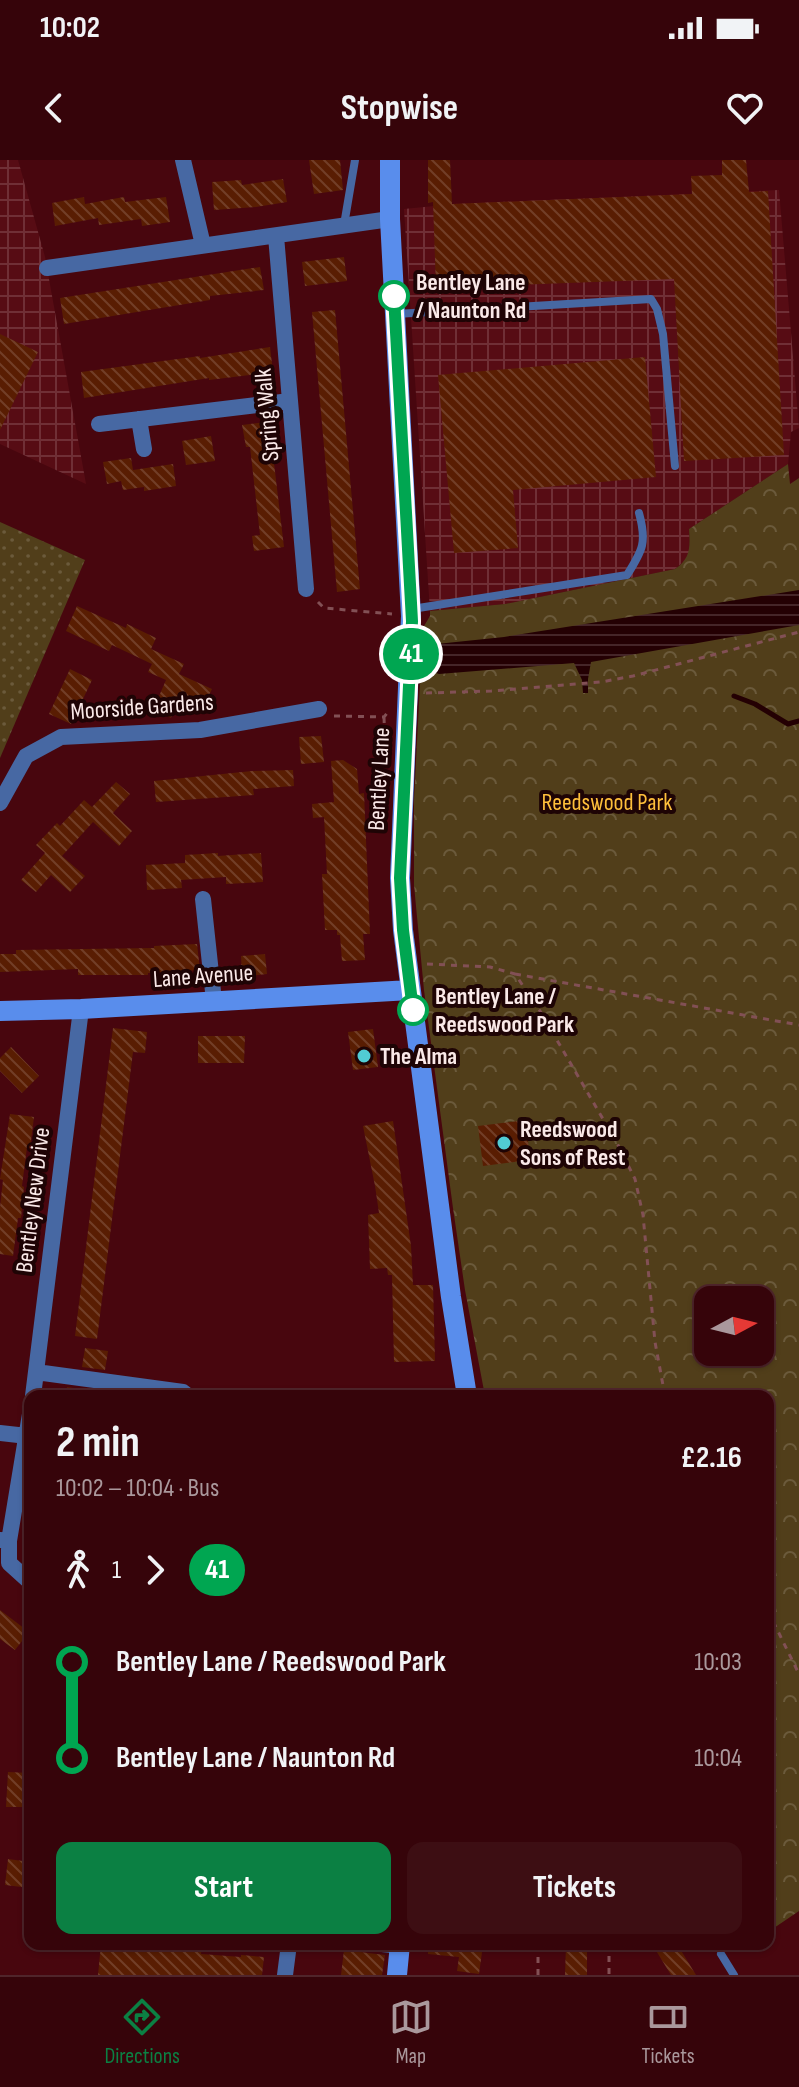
<!DOCTYPE html>
<meta charset="utf-8">
<style>
:root{--surface:#36040a;--page:#3d0e13;--text:#f1f3f6;--muted:#aa989c;--line:#50252b;--accent:#0b8043}
body{margin:0;font-family:"Sofia Sans Condensed",sans-serif;background:var(--page);color:var(--text);height:100vh;display:flex;flex-direction:column;font-size:30px;white-space:nowrap}
*{box-sizing:border-box;margin:0}
p{font-size:26px;color:var(--muted)}
.icon{flex:none;width:44px;height:44px;fill:none;stroke:currentColor;stroke-width:2;stroke-linecap:round;stroke-linejoin:round}
.map{position:relative;flex:1;overflow:hidden}
.drawer{position:absolute;left:24px;top:1230px;width:750px;height:560px;display:flex;flex-direction:column;background:var(--surface);border-radius:16px;box-shadow:0 2px 6px #0004,0 0 0 2px var(--line)}
.drawer>*{flex:none}
.badge{padding:0 16px;border-radius:26px;font-size:28px;line-height:52px}
.needle{width:52px;rotate:83deg}
.tools{position:absolute;left:694px;top:1126px;display:grid;gap:16px}
.tools a{display:grid;place-items:center;width:80px;height:80px;border-radius:16px;background:var(--surface);box-shadow:0 2px 6px #0004,0 0 0 2px var(--line);font-size:40px}
.map>.badge{position:absolute;translate:-50% -50%;box-shadow:0 0 0 4px #fff}
.legs{display:flex;align-items:center;gap:12px;height:88px;padding:0 32px;font-size:26px}
.legs p{margin-inline-start:auto}
.headline{display:flex;align-items:center;justify-content:space-between;height:136px;padding:0 32px}
h1{font-size:44px;font-weight:700;line-height:60px}
.cta{display:flex;gap:16px;margin-top:auto;padding:16px 32px}
.cta a{flex:1;height:92px;border-radius:16px;background:var(--accent);color:#fff;font-size:32px;font-weight:700;line-height:92px;text-align:center}
.cta a+a{background:var(--page);color:var(--text)}
ul{padding:0 32px;list-style:none}
li{display:flex;align-items:center;gap:28px;height:96px;font-size:30px}
li i{display:grid;place-items:center;width:12px;height:100%;margin:0 10px;background:currentColor}
li i::after{content:'';width:20px;height:20px;margin:-10px;border:6px solid;border-radius:50%;background:var(--surface)}
li p{margin-inline-start:auto}
li:first-child i{background:linear-gradient(#0000 50%,currentColor 0)}
li:last-child i{background:linear-gradient(currentColor 50%,#0000 0)}
.status{display:flex;justify-content:space-between;align-items:center;height:56px;padding:0 40px;background:var(--surface);direction:ltr}
.status svg{height:22px;fill:currentColor}
header{display:flex;justify-content:space-between;align-items:center;height:104px;padding:0 32px;background:var(--surface);font-size:36px;font-weight:700}
.tabs{display:flex;justify-content:space-around;align-items:center;height:112px;border-top:2px solid var(--line);background:var(--surface);font-size:22px;color:var(--muted)}
.tabs a{display:grid;justify-items:center;gap:4px}
.tabs .on{color:var(--accent)}
.map>svg:first-child{display:block}
.industrial{fill:url(#industrial-grid)}
.park{fill:url(#park-crowns);fill-rule:evenodd}
.garden{fill:url(#garden-dots)}
.water{fill:url(#water-rules)}
.lines{fill:none;stroke-linecap:round;stroke-linejoin:round}
.stream{stroke:#240003;stroke-width:5}
.building{fill:url(#building-back-hatch)}
.path{stroke:#825055;stroke-width:3;stroke-dasharray:6 6;stroke-linecap:butt}
.lane{stroke:#4768a3;stroke-width:8}
.street{stroke:#4768a3;stroke-width:16}
.secondary{stroke:#598dec;stroke-width:20}
.line-1-casing{stroke:#fff;stroke-width:18}
.line-1{stroke:#00a651;stroke-width:12}
.stop-1-dot{fill:#fff;stroke:#00a651;stroke-width:4}
.poi-dot{fill:#51ccd4;stroke:#1e0405;stroke-width:3}
.labels{text-anchor:middle;dominant-baseline:central;stroke-width:8;stroke-linejoin:round;paint-order:stroke}
.stop-label{font-size:24px;font-weight:bold;fill:#fae9e8;stroke:#1e0405;text-anchor:start}
.street-label{font-size:24px;fill:#fae9e8;stroke:#1e0405}
.park-label{font-size:24px;fill:#febf3b;stroke:#1e0405}
.poi-label{font-size:24px;font-weight:bold;fill:#fae9e8;stroke:#1e0405;text-anchor:start}
</style>
<div class="status"><b>10:02</b><svg viewBox="0 0 49 12"><path d="M0 12V9h3v3zM5 12V6h3v6zM10 12V3h3v9zM15 12V0h3v12zM26 1h20v11H26zM47 4h2v5h-2z"/></svg></div>
<header><svg class="icon" aria-label="back" viewBox="0 0 24 24"><path d="M15 5l-7 7 7 7"/></svg>Stopwise<svg class="icon" aria-label="heart" viewBox="0 0 24 24"><path d="M12 20l-8-8c-3-5 5-10 8-4 3-6 11-1 8 4z"/></svg></header>
<div class="map">
<svg width="799" height="1815" viewBox="0 0 799 1815">
<defs>
<pattern id="industrial-grid" width="8" height="8" patternUnits="userSpaceOnUse" patternTransform="scale(2)"><rect width="8" height="8" fill="#570c14"/><path d="M0 4h8M4 0v8" fill="none" stroke="#702f36"/></pattern>
<pattern id="park-crowns" width="20" height="18" patternUnits="userSpaceOnUse" patternTransform="scale(2)"><rect width="20" height="18" fill="#513e1a"/><path d="M2 6a3 3 0 1 1 6 0M12 15a3 3 0 1 1 6 0" fill="none" stroke="#6b5a3b"/></pattern>
<pattern id="garden-dots" width="8" height="8" patternUnits="userSpaceOnUse" patternTransform="scale(2)"><rect width="8" height="8" fill="#513e1a"/><path d="M2 2h.1M6 6h.1" fill="none" stroke="#6b5a3b" stroke-width="1.8" stroke-linecap="round"/></pattern>
<pattern id="water-rules" width="6" height="5" patternUnits="userSpaceOnUse" patternTransform="scale(2)"><rect width="6" height="5" fill="#240003"/><path d="M0 2.5h6" fill="none" stroke="#452528"/></pattern>
<pattern id="building-back-hatch" width="6" height="6" patternUnits="userSpaceOnUse" patternTransform="scale(2)"><rect width="6" height="6" fill="#591d02"/><path d="M-1 5l2 2M0 0l6 6M5-1l2 2" fill="none" stroke="#723e27"/></pattern>
</defs>
<rect width="100%" height="100%" fill="#48060e"/>
<!-- industrial -->
<path class="industrial" d="M 0,0 L 18,0 L 45,97 L 86,324 L 0,284 Z
M 779,30 L 799,268 L 791,272 L 788,304 L 689,369 L 690,388 L 688,398 L 675,409 L 505,444 L 430,451 L 404,49 L 455,44 Z"/>
<!-- park -->
<path class="park" d="M 788,304 L 790,324 L 799,318 L 799,1751 L 768,1772 L 768,1236 L 485,1236 L 465,1130 L 453,1048 L 424,830 L 414,725 L 414,640 L 422,486 L 424,466 L 430,456 L 430,451 L 505,444 L 675,409 C 691,398 690,387 689,369 ZM 708,1140 L 760,1140 L 760,1192 L 708,1192 Z"/>
<!-- garden -->
<path class="garden" d="M 0,362 L 85,400 L 0,598 Z"/>
<!-- water -->
<path class="water" d="M 799,430 L 799,465 L 591,502 L 588,519 L 588,533 L 583,533 L 582,520 L 574,503 L 439,514 L 425,509 L 427,485 L 504,477 Z"/>
<g class="lines">
<!-- stream -->
<path class="stream" d="M 734,536 L 755,544 L 788,564 L 799,561"/>
</g>
<!-- building -->
<path class="building" d="M 309,0 L 340,0 L 343,30 L 314,34 Z
M 428,0 L 450,0 L 452,44 L 692,34 L 691,16 L 722,15 L 722,0 L 746,0 L 749,32 L 768,31 L 784,295 L 684,301 L 674,119 L 436,128 L 433,42 L 428,43 Z
M 283,19 L 287,42 L 256,47 L 214,50 L 212,22 L 241,20 L 242,25 Z
M 84,37 L 85,44 L 124,37 L 125,42 L 166,37 L 170,62 L 142,66 L 141,59 L 99,65 L 98,58 L 55,66 L 52,43 Z
M 344,97 L 347,121 L 305,126 L 302,102 Z
M 260,107 L 264,130 L 210,136 L 210,140 L 64,164 L 60,138 Z
M 335,150 L 360,429 L 337,432 L 312,152 Z
M 0,174 L 38,192 L 0,270 Z
M 270,187 L 273,212 L 209,220 L 209,218 L 84,238 L 81,212 L 200,196 L 200,198 Z
M 645,197 L 656,317 L 513,330 L 518,388 L 454,393 L 438,215 Z
M 273,261 L 275,278 L 271,278 L 284,387 L 254,391 L 252,376 L 260,375 L 250,287 L 246,287 L 242,265 Z
M 211,276 L 215,301 L 186,305 L 182,281 Z
M 131,298 L 133,310 L 173,304 L 176,326 L 144,331 L 144,327 L 123,330 L 121,321 L 107,324 L 103,302 Z
M 77,446 L 126,468 L 127,464 L 156,478 L 151,489 L 184,504 L 179,514 L 212,529 L 203,548 L 180,537 L 171,558 L 153,550 L 166,520 L 148,512 L 152,504 L 112,485 L 109,491 L 66,471 Z
M 70,509 L 92,520 L 71,564 L 49,554 Z
M 321,576 L 324,602 L 301,604 L 299,577 Z
M 343,600 L 357,609 L 359,634 L 364,633 L 370,774 L 363,774 L 365,800 L 342,801 L 340,775 L 337,775 L 337,770 L 325,770 L 322,714 L 327,714 L 324,657 L 313,658 L 312,644 L 334,642 L 331,601 Z
M 293,610 L 294,626 L 253,629 L 254,635 L 156,642 L 154,621 L 252,611 Z
M 116,622 L 130,634 L 113,653 L 132,671 L 119,686 L 93,662 L 62,696 L 85,716 L 70,732 L 51,715 L 36,732 L 21,720 L 45,693 L 36,685 L 57,663 L 60,666 L 84,640 L 92,647 Z
M 218,693 L 218,696 L 261,693 L 263,722 L 226,724 L 226,717 L 181,720 L 182,728 L 147,730 L 146,705 L 185,703 L 185,695 Z
M 197,784 L 200,810 L 148,813 L 148,815 L 78,815 L 78,809 L 0,812 L 0,794 L 16,794 L 16,790 L 154,788 L 154,786 Z
M 265,794 L 267,814 L 242,817 L 241,796 Z
M 113,868 L 147,872 L 145,893 L 133,892 L 97,1179 L 75,1176 Z
M 373,869 L 378,907 L 353,910 L 348,872 Z
M 198,876 L 245,876 L 244,903 L 198,903 Z
M 11,887 L 39,916 L 22,933 L 0,911 L 0,898 Z
M 10,954 L 34,957 L 30,988 L 27,987 L 22,1026 L 24,1027 L 21,1058 L 18,1058 L 13,1096 L 0,1094 L 0,1047 L 3,1020 L 0,1019 Z
M 526,960 L 530,1000 L 483,1006 L 478,966 Z
M 393,961 L 411,1086 L 413,1125 L 433,1125 L 435,1201 L 394,1202 L 392,1115 L 388,1115 L 387,1108 L 370,1109 L 368,1055 L 379,1053 L 375,1026 L 363,966 Z
M 85,1188 L 108,1191 L 105,1210 L 82,1207 Z
M 67,1227 L 107,1233 L 107,1236 L 66,1236 Z
M 0,1450 L 29,1472 L 15,1490 L 0,1479 Z
M 8,1612 L 30,1613 L 30,1647 L 6,1647 Z
M 8,1699 L 30,1702 L 30,1728 L 5,1725 Z
M 101,1784 L 202,1784 L 201,1794 L 241,1797 L 241,1795 L 264,1797 L 262,1815 L 98,1815 Z
M 428,1784 L 483,1785 L 479,1814 L 457,1811 L 459,1797 L 428,1794 Z
M 566,1784 L 587,1784 L 587,1815 L 565,1815 Z
M 652,1784 L 677,1784 L 696,1815 L 671,1815 Z
M 344,1790 L 385,1795 L 382,1815 L 341,1815 Z"/>
<g class="lines">
<!-- path -->
<path class="path" d="M 318,442 L 324,448 L 392,454
M 426,533 L 491,531 L 601,522 L 633,516 L 799,472
M 334,556 L 384,557 L 388,552
M 384,557 L 385,585
M 427,804 L 490,807 L 515,814 L 540,851 L 617,983 L 635,1019 L 643,1055 L 655,1182 L 665,1236
M 515,814 L 799,865
M 768,1451 L 799,1514
M 609,1784 L 609,1815
M 538,1815 L 538,1784"/>
<!-- lane -->
<path class="lane" d="M 344,65 L 355,0
M 396,154 L 651,139 L 657,149 L 663,174 L 675,306
M 412,449 L 627,415 C 643,390 647,382 639,353
M 721,1794 L 734,1815"/>
<!-- street -->
<path class="street" d="M 183,0 L 203,85
M 276,76 L 306,429
M 47,108 L 390,59
M 139,259 L 144,289
M 99,264 L 290,241
M 0,643 L 26,596 L 61,577 L 200,570 L 319,549
M 203,739 L 214,841
M 36,1212 L 183,1232 L 188,1236
M 33,1236 L 81,849
M 0,1273 L 27,1276
M 0,1380 L 9,1381 L 9,1403 L 30,1422
M 9,1381 L 30,1254
M 382,1784 L 400,1786
M 285,1815 L 289,1784"/>
<!-- secondary -->
<path class="secondary" d="M 390,0 L 390,59 L 411,456 L 400,718 L 403,770 L 451,1137 L 467,1236
M 0,851 L 81,849 L 410,830
M 397,1815 L 400,1784"/>
</g>
<g class="lines">
<defs>
<path id="line-1" d="M 394,136 L 412,461 L 400,718 L 403,770 L 413,850"/>
</defs>
<!-- line-1 casing -->
<use href="#line-1" class="line-1-casing"/>
<!-- line-1 -->
<use href="#line-1" class="line-1"/>
</g>
<!-- markers -->
<g class="stop-1-dot">
<circle cx="394" cy="136" r="14"/>
<circle cx="413" cy="850" r="14"/>
</g>
<g class="poi-dot">
<circle cx="364" cy="896" r="8"/>
<circle cx="504" cy="983" r="8"/>
</g>
<g class="labels">
<!-- stop labels -->
<g class="stop-label">
<text x="416" y="122">Bentley Lane<tspan x="416" dy="28">/ Naunton Rd</tspan></text>
<text x="435" y="836">Bentley Lane /<tspan x="435" dy="28">Reedswood Park</tspan></text>
</g>
<!-- street labels -->
<g class="street-label">
<text transform="translate(267 255) rotate(-95)">Spring Walk</text>
<text transform="translate(142 547) rotate(-4)">Moorside Gardens</text>
<text transform="translate(379 619) rotate(-87)">Bentley Lane</text>
<text transform="translate(203 816) rotate(-4)">Lane Avenue</text>
<text transform="translate(33 1040) rotate(-83)">Bentley New Drive</text>
</g>
<!-- park labels -->
<g class="park-label">
<text x="607" y="642">Reedswood Park</text>
</g>
<!-- poi labels -->
<g class="poi-label">
<text x="380" y="896">The Alma</text>
<text x="520" y="969">Reedswood<tspan x="520" dy="28">Sons of Rest</tspan></text>
</g>
</g>
</svg>
<div class="tools">
<a><svg class="needle" viewBox="-14 -14 28 28"><path d="M0-13l5 13h-10z" fill="#e53935"/><path d="M0 13l5-13h-10z" fill="#aa989c"/></svg></a>
</div>
<b class="badge" style="left:411px;top:494px;background:#00a651;color:#fff">41</b>
<section class="drawer">
<div class="headline"><div><h1>2 min</h1><p>10:02 – 10:04 · Bus</p></div><b>£2.16</b></div>
<div class="legs"><svg class="icon" aria-label="walk" viewBox="0 0 24 24"><circle cx="13" cy="4" r="2"/><path d="M13 8l-2 6 4 7M11 14l-3 7M7 12l3-4h3l4 4"/></svg>1<svg class="icon" aria-label="forward" viewBox="0 0 24 24"><path d="M9 5l7 7-7 7"/></svg><b class="badge" style="background:#00a651;color:#fff">41</b></div>
<ul>
<li><i style="color:#00a651"></i><b>Bentley Lane / Reedswood Park</b><p>10:03</p></li>
<li><i style="color:#00a651"></i><b>Bentley Lane / Naunton Rd</b><p>10:04</p></li>
</ul>
<div class="cta"><a>Start</a><a>Tickets</a></div>
</section>
</div>
<nav class="tabs">
<a class="on"><svg class="icon" aria-label="directions" viewBox="0 0 24 24"><path d="M12 3l9 9-9 9-9-9zM9 14v-3h6M13 9l2 2-2 2"/></svg>Directions</a>
<a><svg class="icon" aria-label="map" viewBox="0 0 24 24"><path d="M3 6l6-2 6 2 6-2v14l-6 2-6-2-6 2zM9 4v14M15 6v14"/></svg>Map</a>
<a><svg class="icon" aria-label="tickets" viewBox="0 0 24 24"><path d="M3 7h18v10H3zM15 7v10"/></svg>Tickets</a>
</nav>
